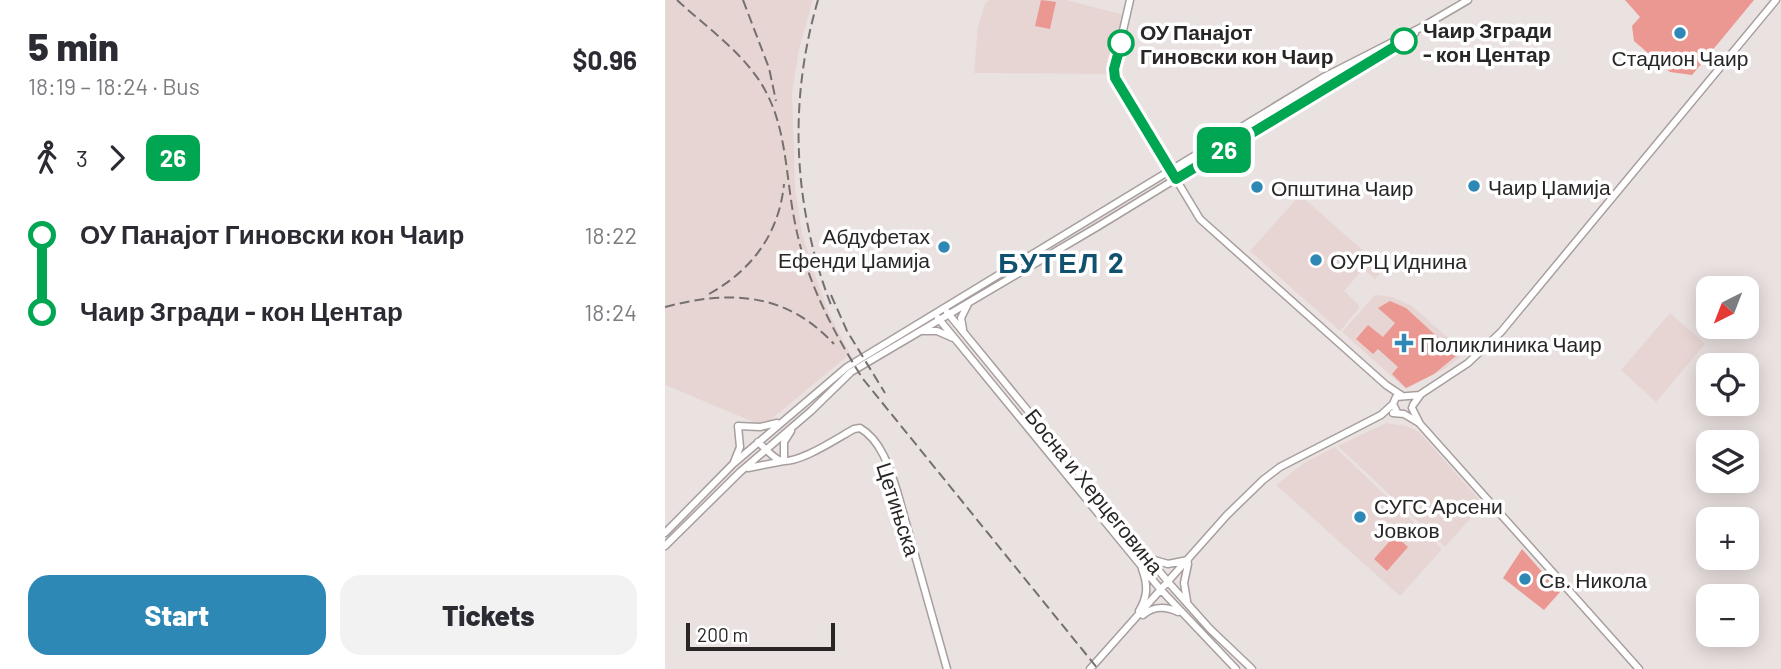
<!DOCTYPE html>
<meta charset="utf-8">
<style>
:root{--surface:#fff;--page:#f2f2f3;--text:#2b2b33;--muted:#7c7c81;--accent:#2e88b5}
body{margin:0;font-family:Barlow,sans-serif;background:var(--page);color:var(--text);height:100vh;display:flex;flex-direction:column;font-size:26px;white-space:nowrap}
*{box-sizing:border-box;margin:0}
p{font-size:23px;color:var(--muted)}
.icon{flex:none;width:38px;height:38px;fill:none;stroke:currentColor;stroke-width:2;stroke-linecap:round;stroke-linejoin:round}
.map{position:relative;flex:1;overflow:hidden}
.side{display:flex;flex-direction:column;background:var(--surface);width:665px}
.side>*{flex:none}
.badge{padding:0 14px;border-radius:10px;font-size:24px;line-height:46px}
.needle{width:46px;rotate:222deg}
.buttons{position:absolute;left:1031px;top:276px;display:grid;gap:14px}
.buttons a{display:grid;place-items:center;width:63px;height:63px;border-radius:14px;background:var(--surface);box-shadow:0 4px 18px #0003;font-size:35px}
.scale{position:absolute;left:21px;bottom:18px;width:149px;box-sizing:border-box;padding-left:7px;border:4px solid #292626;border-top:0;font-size:19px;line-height:24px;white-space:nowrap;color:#292626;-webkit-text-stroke:5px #fff;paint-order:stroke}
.map>.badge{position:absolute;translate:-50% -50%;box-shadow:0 0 0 4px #fff}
.legs{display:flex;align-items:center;gap:10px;height:77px;padding:0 28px;font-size:23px}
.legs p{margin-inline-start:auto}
.summary{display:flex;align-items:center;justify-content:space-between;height:119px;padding:0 28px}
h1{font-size:38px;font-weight:800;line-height:52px}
.cta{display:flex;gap:14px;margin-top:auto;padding:14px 28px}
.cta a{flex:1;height:80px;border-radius:21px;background:var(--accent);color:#fff;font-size:28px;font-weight:800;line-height:80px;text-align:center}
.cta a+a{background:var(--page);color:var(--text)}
ul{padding:0 28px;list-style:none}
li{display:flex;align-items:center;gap:24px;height:77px;font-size:26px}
li i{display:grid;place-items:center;width:10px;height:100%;margin:0 9px;background:currentColor}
li i::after{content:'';width:18px;height:18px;margin:-9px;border:5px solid;border-radius:50%;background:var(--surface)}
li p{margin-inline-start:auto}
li:first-child i{background:linear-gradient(#0000 50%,currentColor 0)}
li:last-child i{background:linear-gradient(currentColor 50%,#0000 0)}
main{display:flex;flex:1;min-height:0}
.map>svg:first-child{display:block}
.built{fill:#e6d5d3}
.green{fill:#ea9891}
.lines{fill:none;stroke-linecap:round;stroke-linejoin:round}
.secondary-casing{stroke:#a79f9e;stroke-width:9}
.secondary{stroke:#fff;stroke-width:6}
.rail{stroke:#75706f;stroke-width:2;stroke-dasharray:10 5;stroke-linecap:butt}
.line-1-casing{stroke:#fff;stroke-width:16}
.line-1{stroke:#00a651;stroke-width:10}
.poi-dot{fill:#2e88b5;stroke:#fff;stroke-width:2.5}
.stop-1-dot{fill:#fff;stroke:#00a651;stroke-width:3.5}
.labels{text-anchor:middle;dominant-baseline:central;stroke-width:7;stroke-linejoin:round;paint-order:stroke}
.stop-label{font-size:21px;font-weight:bold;fill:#292626;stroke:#fff;text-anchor:start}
.poi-label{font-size:21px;fill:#292626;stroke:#fff;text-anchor:start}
.street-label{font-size:21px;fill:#292626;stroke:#fff}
.district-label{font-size:28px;font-weight:bold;letter-spacing:2px;fill:#115170;stroke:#fff}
</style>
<main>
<section class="side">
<div class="summary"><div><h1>5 min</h1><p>18:19 – 18:24 · Bus</p></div><b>$0.96</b></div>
<div class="legs"><svg class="icon" aria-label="walk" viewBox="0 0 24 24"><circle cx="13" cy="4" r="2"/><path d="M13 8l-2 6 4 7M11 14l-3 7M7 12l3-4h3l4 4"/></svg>3<svg class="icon" aria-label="forward" viewBox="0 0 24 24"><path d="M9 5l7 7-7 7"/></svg><b class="badge" style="background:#00a651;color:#fff">26</b></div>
<ul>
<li><i style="color:#00a651"></i><b>ОУ Панајот Гиновски кон Чаир</b><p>18:22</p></li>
<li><i style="color:#00a651"></i><b>Чаир Згради - кон Центар</b><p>18:24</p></li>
</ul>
<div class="cta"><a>Start</a><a>Tickets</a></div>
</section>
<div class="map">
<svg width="1116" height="669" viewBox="0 0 1116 669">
<rect width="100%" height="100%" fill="#eae2e1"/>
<!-- built -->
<path class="built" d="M 0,0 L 148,0 L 134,49 L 127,94 L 130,188 L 137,233 L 151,278 L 164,313 L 185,354 L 98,426 L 0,385 Z
M 324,0 L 401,0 L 459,15 L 445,74 L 309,73 L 313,26 L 320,4 Z
M 635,195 L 719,269 L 710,279 L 698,269 L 679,291 L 694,305 L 694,308 L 675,331 L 585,251 Z
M 710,295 L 728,297 L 747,306 L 800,353 L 781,368 L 741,389 L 677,332 Z
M 1005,313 L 1040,344 L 991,402 L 956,370 Z
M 721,423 L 742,426 L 754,432 L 818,504 L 780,547 L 673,446 Z
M 670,447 L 777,549 L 735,596 L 611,485 L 639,463 Z"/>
<!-- green -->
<path class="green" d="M 376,0 L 391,2 L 385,29 L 370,26 Z
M 960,0 L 1089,0 L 1027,75 L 1005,72 L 969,41 L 967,26 L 975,17 Z
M 725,301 L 741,308 L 792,355 L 769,374 L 741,388 L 727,374 L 733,367 L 713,349 L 708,354 L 691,339 L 703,325 L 718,337 L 730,323 L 713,308 Z
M 730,535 L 743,547 L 722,571 L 709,559 Z
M 857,549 L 895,592 L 879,610 L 838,578 Z"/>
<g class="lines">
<defs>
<path id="secondary" d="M 465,0 L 451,61 L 450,78 L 535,219 L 721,385 L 736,395
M 282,312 L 504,583 L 545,629 L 587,669
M 273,318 L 496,590 L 571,669
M 298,329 L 296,318 L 303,304
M 258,331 L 272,331 L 288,338
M 748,405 L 756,394 L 803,363 L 836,332 L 1111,0
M 747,408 L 755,424 L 974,669
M 732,412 L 728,404 L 731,397 L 755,395
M 728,413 L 739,414 L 754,423
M 93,442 C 99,447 106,456 114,460 C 130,467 174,437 189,429 L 195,428 C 216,440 225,469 232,491 L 282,669
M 69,462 L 75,447 L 73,426 L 95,427 L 112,423
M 83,468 L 119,461 L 119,442 L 126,431
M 0,533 L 68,464 L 182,367 L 657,78 L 757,27 L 803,0
M 0,546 L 75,472 L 146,411 L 186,372 L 432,227 L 750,33
M 486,559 L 503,564 L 523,560
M 522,601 L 519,583 L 523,564
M 474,611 C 483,596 483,585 477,569
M 478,615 C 489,606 500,606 513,612
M 425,669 L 562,515 L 598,480 L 615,467 L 716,415 L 728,404"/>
</defs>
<!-- secondary casing -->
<use href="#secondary" class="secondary-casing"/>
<!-- secondary -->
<use href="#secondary" class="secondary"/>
<!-- rail -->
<path class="rail" d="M 12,0 C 42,28 82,55 101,92 C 122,131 121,180 130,223 C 141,280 167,330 198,379 L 433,669
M 78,0 L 104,68 L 111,101
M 153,0 C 123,102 128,206 166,305
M 44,294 C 87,270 114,234 119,184
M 166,295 L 182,331 L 220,393
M 0,307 C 64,290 121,292 169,344"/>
</g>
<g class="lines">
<defs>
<path id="line-1" d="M 456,43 L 449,69 L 450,78 L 511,179 L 739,41"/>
</defs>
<!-- line-1 casing -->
<use href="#line-1" class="line-1-casing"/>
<!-- line-1 -->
<use href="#line-1" class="line-1"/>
</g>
<!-- markers -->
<g class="poi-dot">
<circle cx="1015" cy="33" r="7"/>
<circle cx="809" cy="186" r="7"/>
<circle cx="592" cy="187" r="7"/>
<circle cx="279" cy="247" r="7"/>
<circle cx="651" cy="260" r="7"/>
<path d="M735.5 332.5h7v7h7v7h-7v7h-7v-7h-7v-7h7z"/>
<circle cx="695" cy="517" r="7"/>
<circle cx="860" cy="579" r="7"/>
</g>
<g class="stop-1-dot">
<circle cx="739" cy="41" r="12"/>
<circle cx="456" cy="43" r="12"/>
</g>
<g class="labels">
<!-- stop labels -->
<g class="stop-label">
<text x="758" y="29">Чаир Згради<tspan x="758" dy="24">- кон Центар</tspan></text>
<text x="475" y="31">ОУ Панајот<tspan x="475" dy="24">Гиновски кон Чаир</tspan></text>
</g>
<!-- poi labels -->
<g class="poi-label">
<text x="1015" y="57" text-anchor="middle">Стадион Чаир</text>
<text x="823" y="186">Чаир Џамија</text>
<text x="606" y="187">Општина Чаир</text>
<text x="265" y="235" text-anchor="end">Абдуфетах<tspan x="265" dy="24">Ефенди Џамија</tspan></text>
<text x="665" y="260">ОУРЦ Иднина</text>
<text x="755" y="343">Поликлиника Чаир</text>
<text x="709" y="505">СУГС Арсени<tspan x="709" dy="24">Јовков</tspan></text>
<text x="874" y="579">Св. Никола</text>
</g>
<!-- street labels -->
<g class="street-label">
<text transform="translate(430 491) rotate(51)">Босна и Херцеговина</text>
<text transform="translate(234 509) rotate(72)">Цетињска</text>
</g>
<!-- district labels -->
<g class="district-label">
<text x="397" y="262">БУТЕЛ 2</text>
</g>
</g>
</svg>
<div class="buttons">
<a><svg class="needle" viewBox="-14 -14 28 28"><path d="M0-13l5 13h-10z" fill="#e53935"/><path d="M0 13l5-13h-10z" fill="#7c7c81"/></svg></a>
<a><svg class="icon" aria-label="locate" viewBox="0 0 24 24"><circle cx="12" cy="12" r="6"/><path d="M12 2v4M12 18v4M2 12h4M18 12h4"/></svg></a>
<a><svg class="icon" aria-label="layers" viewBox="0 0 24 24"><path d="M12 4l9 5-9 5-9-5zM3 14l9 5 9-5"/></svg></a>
<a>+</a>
<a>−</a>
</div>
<div class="scale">200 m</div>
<b class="badge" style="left:559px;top:150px;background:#00a651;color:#fff">26</b>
</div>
</main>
